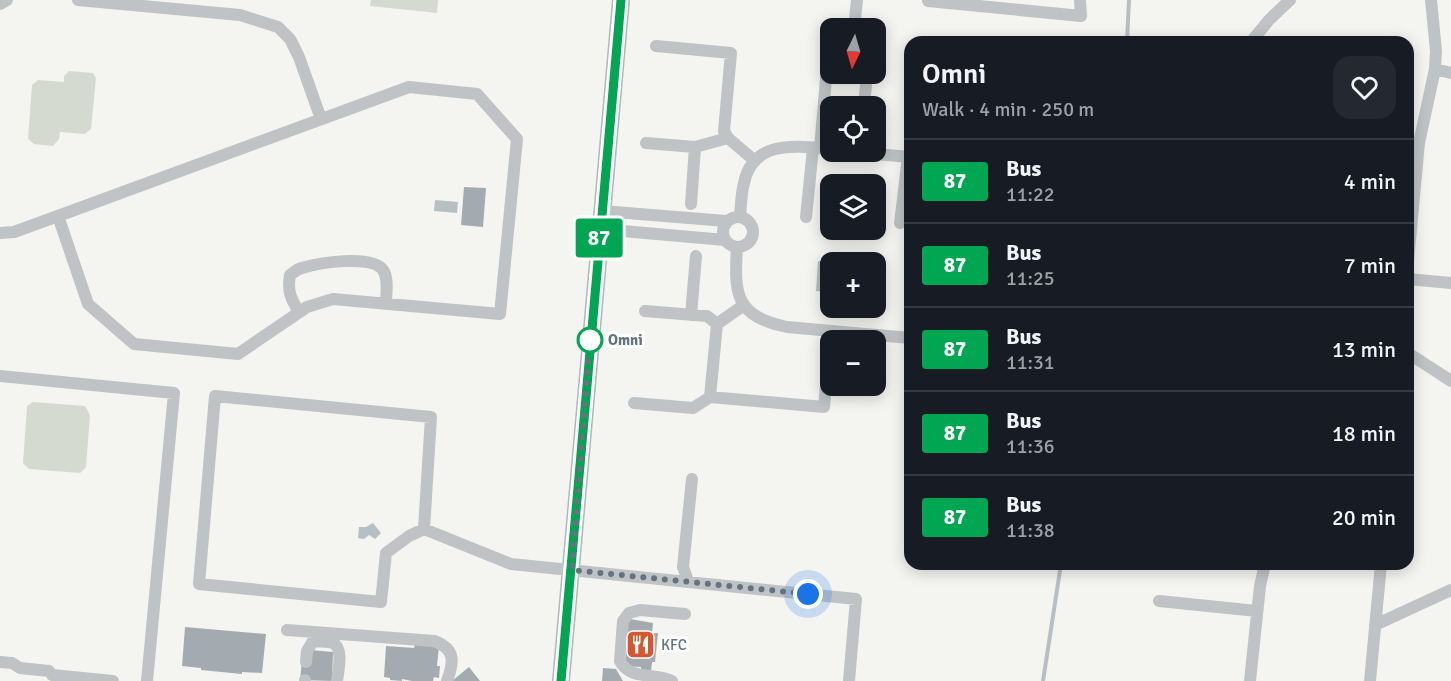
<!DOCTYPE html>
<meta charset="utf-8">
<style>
:root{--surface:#171b24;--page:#242831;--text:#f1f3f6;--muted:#9ea1a6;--line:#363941}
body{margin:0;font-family:Signika,sans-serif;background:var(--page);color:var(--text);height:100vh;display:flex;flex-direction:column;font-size:22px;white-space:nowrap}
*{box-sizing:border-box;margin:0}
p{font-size:20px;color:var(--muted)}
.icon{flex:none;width:33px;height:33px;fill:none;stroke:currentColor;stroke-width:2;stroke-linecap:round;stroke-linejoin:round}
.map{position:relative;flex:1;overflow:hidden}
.side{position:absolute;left:904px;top:36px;width:510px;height:534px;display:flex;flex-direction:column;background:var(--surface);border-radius:18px;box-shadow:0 3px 15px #0003}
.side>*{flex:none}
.badge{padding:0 12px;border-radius:4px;font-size:21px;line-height:39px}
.needle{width:39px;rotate:185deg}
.fabs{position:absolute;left:820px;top:18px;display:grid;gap:12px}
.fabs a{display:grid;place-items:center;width:66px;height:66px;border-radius:12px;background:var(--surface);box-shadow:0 3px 15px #0003;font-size:30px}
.you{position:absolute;width:30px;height:30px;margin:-15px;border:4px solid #fff;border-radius:50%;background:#1a73e8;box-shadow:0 0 0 9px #1a73e833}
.map>.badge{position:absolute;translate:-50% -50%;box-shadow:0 0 0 3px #fff}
.round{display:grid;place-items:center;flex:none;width:63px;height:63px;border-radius:18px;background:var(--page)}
.headline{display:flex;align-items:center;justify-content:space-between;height:102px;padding:0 18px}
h1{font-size:28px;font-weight:600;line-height:45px}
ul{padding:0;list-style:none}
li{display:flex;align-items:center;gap:18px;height:84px;padding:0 18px;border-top:2px solid var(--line)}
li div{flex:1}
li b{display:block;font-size:22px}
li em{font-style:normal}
li .badge{min-width:66px;font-weight:700;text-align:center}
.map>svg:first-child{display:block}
.green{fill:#d5dad1}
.water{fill:#b6c0c4}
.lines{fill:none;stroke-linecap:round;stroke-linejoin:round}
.stream{stroke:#b6c0c4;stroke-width:4}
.building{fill:#a4abb0}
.major-casing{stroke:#b3b6b9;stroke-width:18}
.minor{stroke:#bfc3c6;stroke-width:12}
.major{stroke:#fff;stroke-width:15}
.line-casing{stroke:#fff;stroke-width:14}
.line{stroke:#00a651;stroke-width:9}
.walk{stroke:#65737f;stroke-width:6;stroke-dasharray:0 10.8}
.stop-dot{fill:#fff;stroke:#00a651;stroke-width:3}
.labels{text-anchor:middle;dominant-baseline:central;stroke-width:6;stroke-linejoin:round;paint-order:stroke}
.stop-label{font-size:15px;font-weight:bold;fill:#65737f;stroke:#fff;text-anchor:start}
.poi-label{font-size:15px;fill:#65737f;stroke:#fff;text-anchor:start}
</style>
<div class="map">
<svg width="1451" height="681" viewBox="0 0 1451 681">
<rect width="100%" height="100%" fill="#f4f4f0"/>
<!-- green -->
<path class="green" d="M 371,0 L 438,0 L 437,13 L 370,6 Z
M 69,71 L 93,73 L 96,78 L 91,129 L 85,134 L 60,132 L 59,139 L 53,146 L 34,144 L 28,139 L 32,85 L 38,80 L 64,82 L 64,76 Z
M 33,402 L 85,406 L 90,415 L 86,467 L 80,473 L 29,469 L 23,463 L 27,406 Z"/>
<!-- water -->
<path class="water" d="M 435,200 L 458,202 L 457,213 L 434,211 Z
M 818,261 L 833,262 L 831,262 L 830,292 L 816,291 Z
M 373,523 L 381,533 L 375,539 L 369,535 L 364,539 L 358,538 L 359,527 L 366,527 Z"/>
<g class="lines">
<!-- stream -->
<path class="stream" d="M 1127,42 L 1129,0
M 1043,681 L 1061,564"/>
</g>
<!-- building -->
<path class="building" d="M 464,187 L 486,188 L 483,227 L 461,225 Z
M 630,619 L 653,623 L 652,633 L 658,633 L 655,662 L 652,662 L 651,671 L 641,671 L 641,667 L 624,666 L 626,620 Z
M 185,627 L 266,634 L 262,673 L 242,672 L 242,674 L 201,670 L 201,668 L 182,666 Z
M 415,644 L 439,646 L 437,666 L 440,666 L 439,678 L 434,677 L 433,681 L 412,681 L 402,679 L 402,681 L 390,680 L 390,678 L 384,677 L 386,646 L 414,648 Z
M 310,650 L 333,652 L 332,681 L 300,680 L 302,661 Z
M 469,667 L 480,681 L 452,681 Z
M 603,668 L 616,669 L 623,681 L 602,681 Z"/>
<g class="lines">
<defs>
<path id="major" d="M 561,681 L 621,0"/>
</defs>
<!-- major casing -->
<use href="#major" class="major-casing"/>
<!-- minor -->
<path class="minor" d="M 78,0 L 240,15 L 278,27 L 290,39 L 299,57 L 321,119
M 928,1 L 1081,16 L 1080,0
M 0,4 L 7,0
M 854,28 L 857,0
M 1251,42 L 1269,20 L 1290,0
M 656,46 L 731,53 L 724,131 L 728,138
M 1435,69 L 1451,73
M 409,87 L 477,94 L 517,139 L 500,314 L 333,299 L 307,307 L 238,354 L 134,344 L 88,304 L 58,216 Z
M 864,106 L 867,74
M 646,143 L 695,147 L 728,138 L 755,161
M 820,148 L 828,56
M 852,152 L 910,157
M 691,204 L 695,147
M 602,211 L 726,221
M723 232a15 15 0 1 1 30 0a15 15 0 1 1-30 0Z
M 740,217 C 741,206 741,194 744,183 C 753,139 797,146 831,149
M 806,217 L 813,148
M 900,223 L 908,157
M 600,229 L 725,240
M 0,233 L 14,232 L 58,216
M 737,247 C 734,294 735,316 787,327 L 910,338
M 1408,261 L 1419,143 L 1435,69 L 1436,51 L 1431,0
M 1408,279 L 1451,283
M 645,311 L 707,316 L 717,324
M 299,312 C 291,299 287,291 290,275 C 293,273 297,269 302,268 C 318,263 372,254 383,270 C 389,279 386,293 386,303
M 691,315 L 696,256
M 1408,353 L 1451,381
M 0,376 L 174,393 L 147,681
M 215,396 L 431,417 L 424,529 L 409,536 L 386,553 L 381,602 L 199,584 Z
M 710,397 L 824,407 L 831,331
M 634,403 L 693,408 L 710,397 L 717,324 L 744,305
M 424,529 L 511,564 L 856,599 L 849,681
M 688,581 L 683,567 L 692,479
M 1159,601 L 1257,611
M 1375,625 L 1451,590
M 287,630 L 434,641 C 456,649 454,662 447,681
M 0,662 L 12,663 L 20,668 L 49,671 L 52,675 L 113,681
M 306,662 L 307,651 L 313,641 C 319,642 328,641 333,643 C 344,648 338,672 337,681
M 305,681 L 305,680
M 672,681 C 656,673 629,680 620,661 L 623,621 L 629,613 L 640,610 L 685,614
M 1250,681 L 1260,586 L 1265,564
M 1370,681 L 1381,564"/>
<!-- major -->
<use href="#major" class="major"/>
</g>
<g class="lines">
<defs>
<path id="line" d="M 561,681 L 621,0"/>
</defs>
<!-- line casing -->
<use href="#line" class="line-casing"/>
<!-- line -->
<use href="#line" class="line"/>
<!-- walk -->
<path class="walk" d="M 590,340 L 572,570 L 808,594"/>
</g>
<!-- icons -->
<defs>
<symbol id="restaurant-square" viewBox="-11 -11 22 22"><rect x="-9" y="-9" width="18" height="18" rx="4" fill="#d5562f" stroke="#fff"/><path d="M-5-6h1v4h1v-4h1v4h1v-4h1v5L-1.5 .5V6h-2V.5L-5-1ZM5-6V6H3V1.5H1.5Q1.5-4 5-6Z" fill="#fff"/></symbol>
</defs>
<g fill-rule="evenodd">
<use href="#restaurant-square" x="624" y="628" width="33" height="33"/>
</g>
<!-- markers -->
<circle class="stop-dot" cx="590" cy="340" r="12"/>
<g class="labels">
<!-- stop labels -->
<g class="stop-label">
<text x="608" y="340">Omni</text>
</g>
<!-- poi labels -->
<g class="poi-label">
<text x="661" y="645">KFC</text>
</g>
</g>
</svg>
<div class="fabs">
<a><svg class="needle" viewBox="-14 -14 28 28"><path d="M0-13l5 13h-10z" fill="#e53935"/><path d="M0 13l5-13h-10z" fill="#9ea1a6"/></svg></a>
<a><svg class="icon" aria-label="locate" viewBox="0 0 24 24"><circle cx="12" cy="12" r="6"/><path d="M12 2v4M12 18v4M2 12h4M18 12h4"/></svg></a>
<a><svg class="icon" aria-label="layers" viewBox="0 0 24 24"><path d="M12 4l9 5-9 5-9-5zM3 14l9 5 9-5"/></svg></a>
<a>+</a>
<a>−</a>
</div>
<div class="you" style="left:808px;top:594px"></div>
<b class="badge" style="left:599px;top:238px;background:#00a651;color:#fff">87</b>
<section class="side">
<div class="headline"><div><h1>Omni</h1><p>Walk · 4 min · 250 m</p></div><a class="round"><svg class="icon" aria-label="heart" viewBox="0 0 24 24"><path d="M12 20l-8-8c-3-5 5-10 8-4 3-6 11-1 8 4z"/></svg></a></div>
<ul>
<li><span class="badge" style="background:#00a651;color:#fff">87</span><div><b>Bus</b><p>11:22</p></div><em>4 min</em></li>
<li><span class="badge" style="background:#00a651;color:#fff">87</span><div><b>Bus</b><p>11:25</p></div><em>7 min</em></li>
<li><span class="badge" style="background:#00a651;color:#fff">87</span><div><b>Bus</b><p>11:31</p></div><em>13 min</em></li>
<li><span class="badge" style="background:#00a651;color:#fff">87</span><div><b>Bus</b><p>11:36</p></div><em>18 min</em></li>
<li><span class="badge" style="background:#00a651;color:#fff">87</span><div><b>Bus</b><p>11:38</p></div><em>20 min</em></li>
</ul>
</section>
</div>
